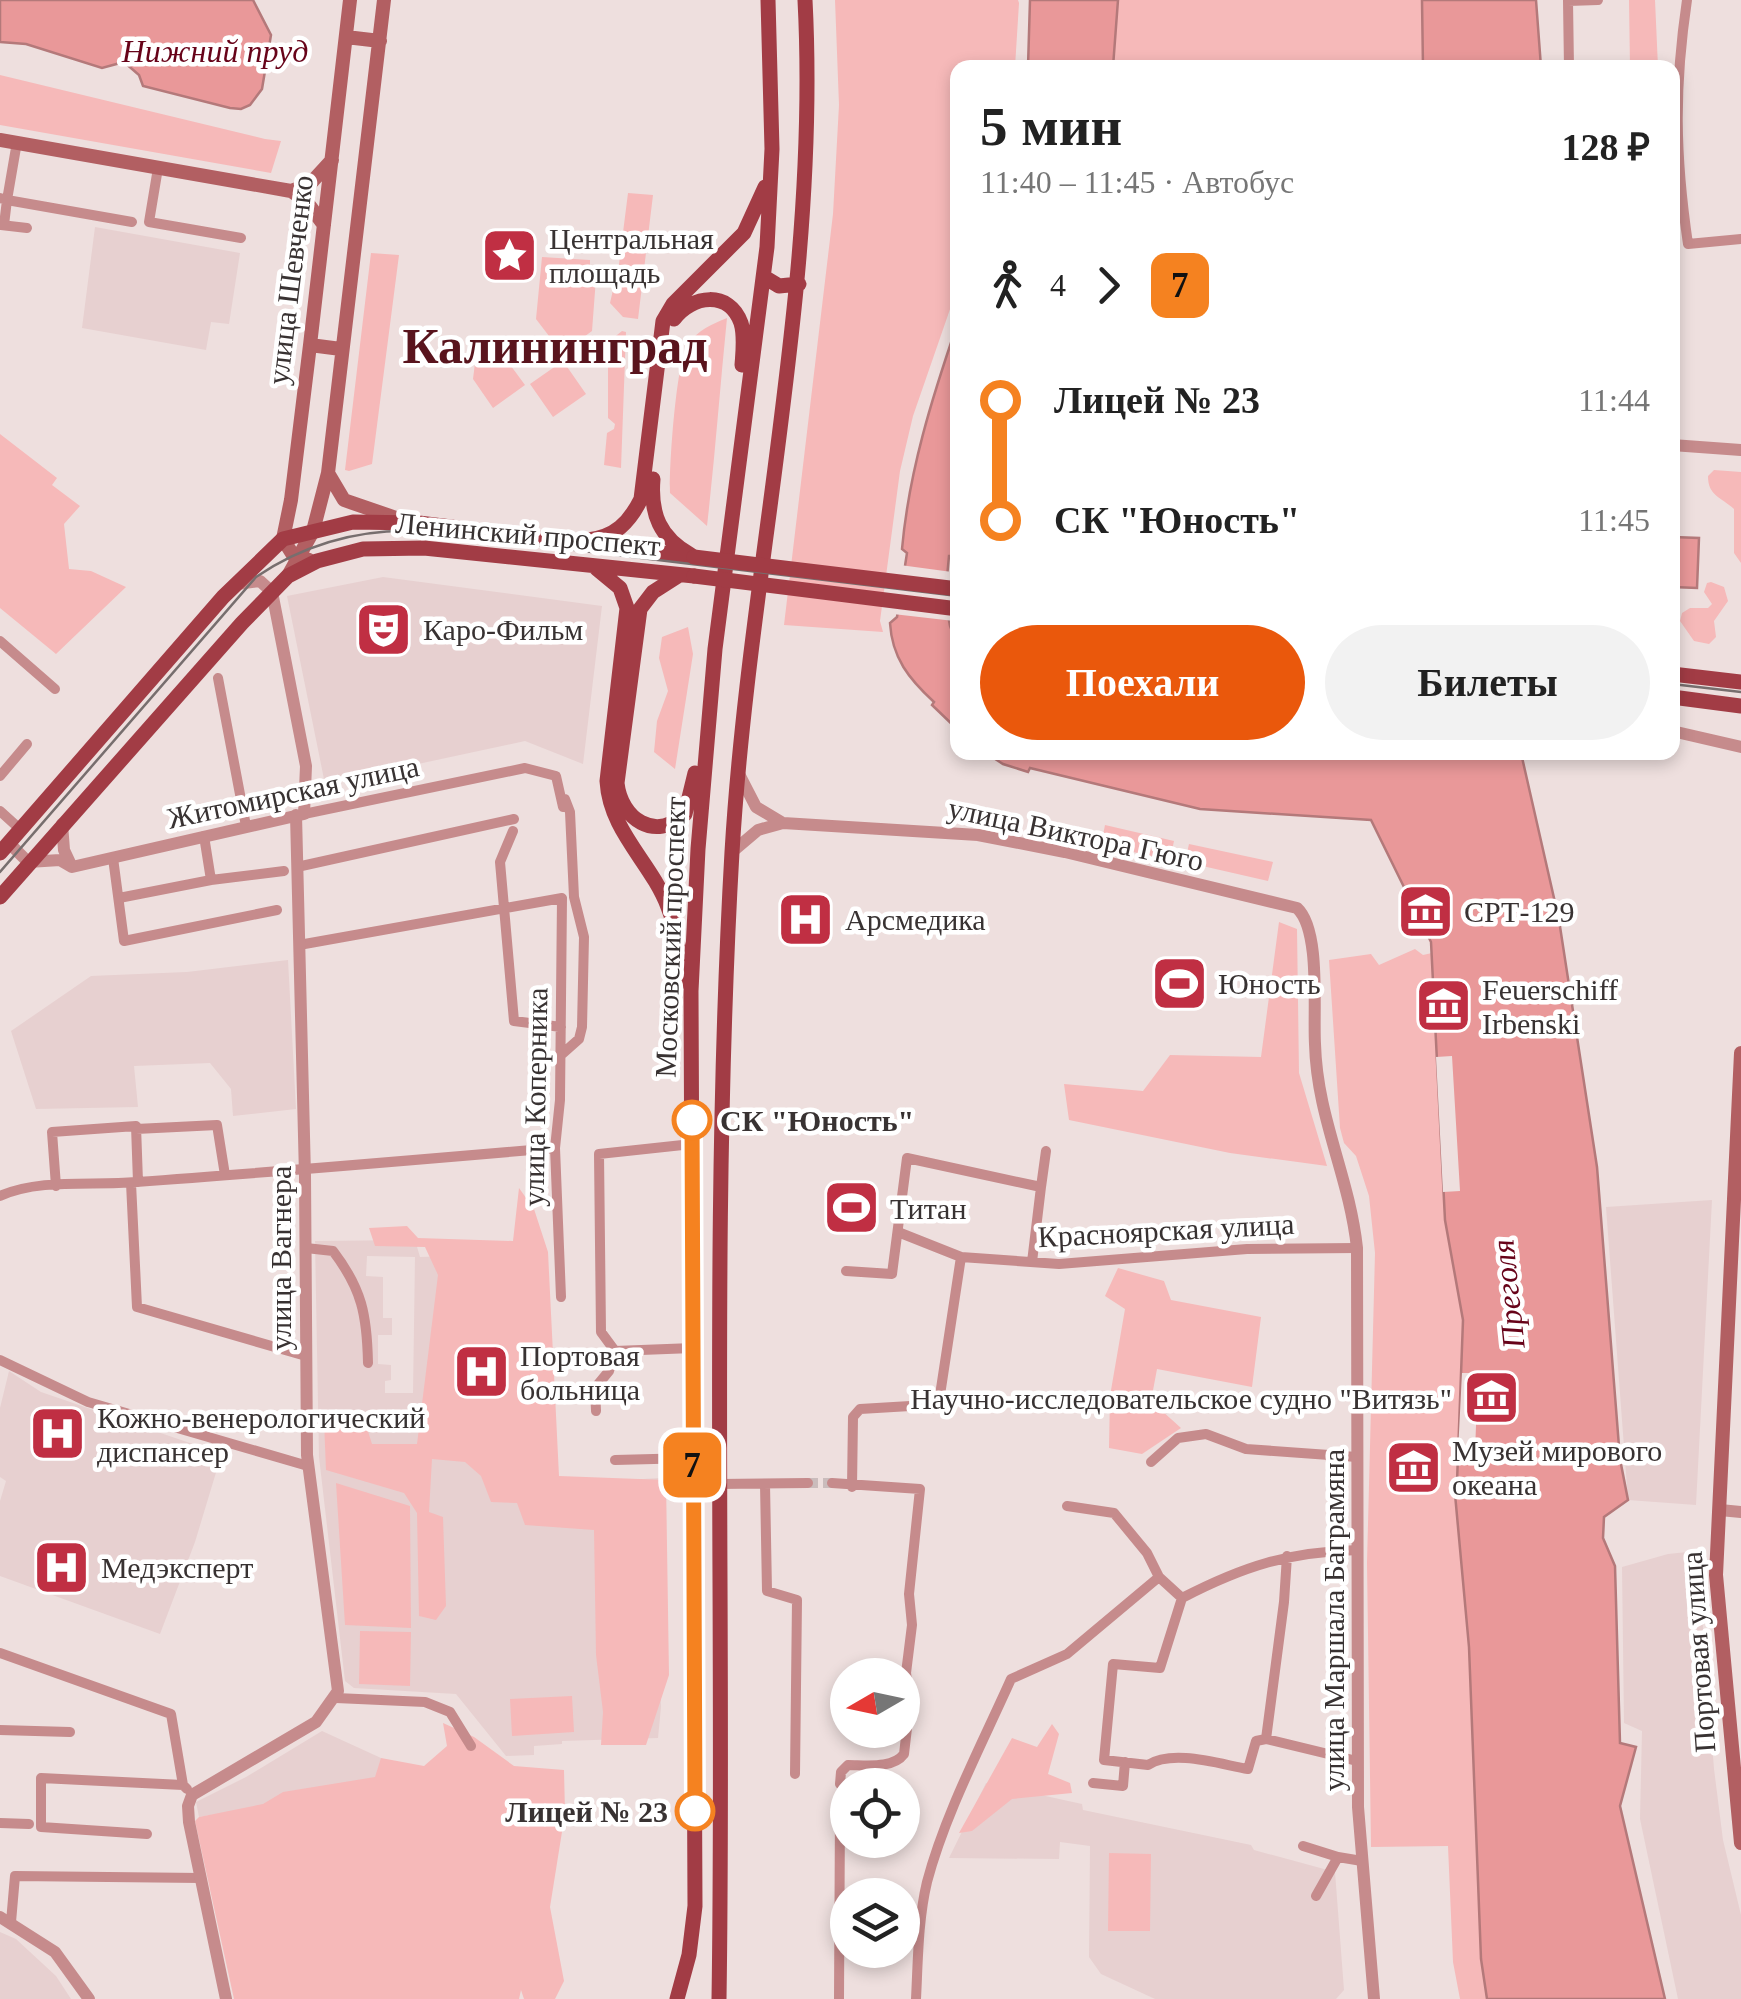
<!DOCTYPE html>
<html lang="ru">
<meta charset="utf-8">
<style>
:root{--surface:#fff;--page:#f2f2f2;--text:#222;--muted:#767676;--accent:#ea580c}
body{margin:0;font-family:"Times New Roman",serif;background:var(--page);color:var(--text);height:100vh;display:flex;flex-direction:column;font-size:38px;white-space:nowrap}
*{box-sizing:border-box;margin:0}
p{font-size:32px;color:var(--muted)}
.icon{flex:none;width:55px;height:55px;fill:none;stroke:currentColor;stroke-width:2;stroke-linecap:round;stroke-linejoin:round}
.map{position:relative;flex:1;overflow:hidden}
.panel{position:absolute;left:950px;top:60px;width:730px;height:700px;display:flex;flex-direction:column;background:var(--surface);border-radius:20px;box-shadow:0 5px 15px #0003}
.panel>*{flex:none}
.badge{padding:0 20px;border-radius:15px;font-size:35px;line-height:65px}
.needle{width:65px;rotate:261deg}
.buttons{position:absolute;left:830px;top:1658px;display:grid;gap:20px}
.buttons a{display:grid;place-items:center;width:90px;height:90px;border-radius:50%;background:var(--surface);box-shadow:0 5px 15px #0003;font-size:50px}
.map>.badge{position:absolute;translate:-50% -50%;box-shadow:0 0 0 5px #fff}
.legs{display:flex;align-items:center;gap:15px;height:110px;padding:0 30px;font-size:32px}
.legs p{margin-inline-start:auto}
.overview{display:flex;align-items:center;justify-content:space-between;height:170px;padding:0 30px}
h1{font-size:55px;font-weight:600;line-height:75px}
.primary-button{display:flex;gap:20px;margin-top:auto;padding:20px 30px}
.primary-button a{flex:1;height:115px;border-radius:60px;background:var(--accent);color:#fff;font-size:40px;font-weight:600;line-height:115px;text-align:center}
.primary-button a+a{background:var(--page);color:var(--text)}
ul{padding:0 30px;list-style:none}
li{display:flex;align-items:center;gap:35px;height:120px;font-size:38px}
li i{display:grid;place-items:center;width:15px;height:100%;margin:0 12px;background:currentColor}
li i::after{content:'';width:25px;height:25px;margin:-12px;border:8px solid;border-radius:50%;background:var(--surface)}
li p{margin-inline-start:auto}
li:first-child i{background:linear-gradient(#0000 50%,currentColor 0)}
li:last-child i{background:linear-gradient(currentColor 50%,#0000 0)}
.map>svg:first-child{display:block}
.built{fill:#e7d0d0;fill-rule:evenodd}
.green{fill:#f6b9b9}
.water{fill:#e99899;stroke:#b4797a;stroke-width:2.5}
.pier{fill:#eedfde}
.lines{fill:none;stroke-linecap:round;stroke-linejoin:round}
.minor-tunnel{stroke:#cabcbc;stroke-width:10;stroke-dasharray:10 5;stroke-linecap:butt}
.minor{stroke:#c68b8c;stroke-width:10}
.tertiary{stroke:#c68b8c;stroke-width:12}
.secondary{stroke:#b25f62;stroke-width:14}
.primary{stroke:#a23c45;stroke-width:15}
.tram{stroke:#776e6e;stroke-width:2.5}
.primary-bridge{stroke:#a23c45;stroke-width:15}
.line-1-casing{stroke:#fff;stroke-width:22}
.line-1{stroke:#f58220;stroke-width:15}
.stop-1-dot{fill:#fff;stroke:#f58220;stroke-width:5}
.labels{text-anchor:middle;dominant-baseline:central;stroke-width:9;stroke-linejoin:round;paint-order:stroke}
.poi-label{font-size:30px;fill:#383232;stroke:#fff;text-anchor:start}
.street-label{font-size:30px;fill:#383232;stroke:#fff}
.stop-label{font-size:30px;font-weight:bold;fill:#383232;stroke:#fff;text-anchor:start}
.water-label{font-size:32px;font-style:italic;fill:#670319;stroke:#fff}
.town-label{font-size:50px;font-weight:bold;fill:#59141d;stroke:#fff}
</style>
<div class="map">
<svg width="1741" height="1999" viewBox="0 0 1741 1999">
<rect width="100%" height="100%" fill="#eedfde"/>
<!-- built -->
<path class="built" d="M 95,227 L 240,253 L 229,324 L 211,322 L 206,350 L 82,328 Z
M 383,577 L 602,606 L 583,764 L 525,741 L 325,784 L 287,596 Z
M 288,960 L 296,1109 L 233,1116 L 231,1089 L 210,1063 L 134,1066 L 138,1107 L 36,1109 L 11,1031 L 91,976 L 187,972 Z
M 1712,1200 L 1696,1505 L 1628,1500 L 1606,1207 Z
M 415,1240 L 420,1257 L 544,1253 L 557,1484 L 660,1478 L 657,1601 L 661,1707 L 658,1738 L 562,1741 L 562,1744 L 534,1746 L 534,1755 L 506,1756 L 456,1694 L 354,1688 L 345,1681 L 319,1457 L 315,1241 ZM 367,1256 L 415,1257 L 413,1393 L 385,1393 L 385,1381 L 391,1380 L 391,1365 L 378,1364 L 378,1335 L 392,1335 L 392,1318 L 383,1318 L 383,1277 L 366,1276 Z
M 9,1371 L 41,1392 L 219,1453 L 221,1456 L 195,1542 L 160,1634 L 0,1576 L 0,1501 L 6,1481 L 0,1477 L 0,1408 Z
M 1697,1551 L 1714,1769 L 1723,1840 L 1741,1915 L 1741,1999 L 1678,1999 L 1640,1819 L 1642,1731 L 1624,1723 L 1622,1567 L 1668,1554 Z
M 322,1731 L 381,1758 L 383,1785 L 199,1817 L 196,1802 L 246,1777 Z
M 986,1783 L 1082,1804 L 1083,1810 L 1251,1845 L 1254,1850 L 1335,1872 L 1344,1990 L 1336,1999 L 1155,1999 L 1101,1974 L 1089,1957 L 1090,1846 L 1060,1842 L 1059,1859 L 949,1858 Z
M 0,1932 L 16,1939 L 56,1976 L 71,1999 L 0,1999 Z"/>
<!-- green -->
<path class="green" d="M 835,0 L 1018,0 L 1019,3 L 1015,67 L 958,68 L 957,289 L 913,416 L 900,471 L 880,621 L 883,632 L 784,625 L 833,214 L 839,105 Z
M 1118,0 L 1422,0 L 1423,67 L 1113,68 Z
M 1629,0 L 1655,0 L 1658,67 L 1630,67 Z
M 0,75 L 265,139 L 281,141 L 271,173 L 0,125 Z
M 628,193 L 653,195 L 638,319 L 623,317 L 610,303 L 613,290 L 622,282 L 618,272 Z
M 371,253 L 399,255 L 372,464 L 349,471 L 345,470 Z
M 542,257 L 590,260 L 590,277 L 596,278 L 592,331 L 562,353 L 536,319 Z
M 727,318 C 720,387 715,456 707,526 L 670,493 C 669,468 676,361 688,344 C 698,330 712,324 727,318 Z
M 622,331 L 626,332 L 621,468 L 604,465 L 607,433 L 614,429 L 615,424 L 608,418 L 608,364 L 612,363 L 615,353 L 607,350 L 607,343 Z
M 563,361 L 586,394 L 553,417 L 530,384 Z
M 475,363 L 511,366 L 525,385 L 493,408 L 473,379 Z
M 0,434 L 57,478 L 52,485 L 80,506 L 64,524 L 69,569 L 91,571 L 126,587 L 56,654 L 0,608 Z
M 1714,470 L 1741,472 L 1741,563 L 1734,553 L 1734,509 C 1721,497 1708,496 1708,476 Z
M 1711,582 L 1724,587 L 1728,601 L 1714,621 L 1716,637 L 1709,644 L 1694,641 L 1680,621 L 1682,613 L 1690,608 L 1708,608 L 1712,604 L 1704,592 L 1707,583 Z
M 688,627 L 693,654 L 675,769 L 654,752 L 657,721 L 668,691 L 659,658 L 662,637 Z
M 1105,825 L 1174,841 L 1170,860 L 1101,845 Z
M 1189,844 L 1273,862 L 1268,881 L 1185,862 Z
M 1279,922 L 1297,929 L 1299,1073 L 1327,1166 L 1230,1153 L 1069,1120 L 1064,1084 L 1143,1091 L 1170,1055 L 1261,1057 Z
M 1415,949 L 1423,955 L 1432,953 L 1445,1220 L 1463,1320 L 1457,1483 L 1454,1484 L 1469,1647 L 1481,1959 L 1487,1999 L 1460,1999 L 1453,1962 L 1448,1846 L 1371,1847 L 1367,1563 L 1375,1253 L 1369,1196 L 1356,1156 L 1344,1143 L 1340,1128 L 1329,960 L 1371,954 L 1379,965 Z
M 519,1188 L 534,1209 L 548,1252 L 559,1476 L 666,1480 L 669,1675 L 646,1745 L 601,1745 L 603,1712 L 596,1655 L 594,1530 L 525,1525 L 517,1503 L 491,1502 L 481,1476 L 465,1462 L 432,1459 L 429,1512 L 443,1517 L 446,1606 L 436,1620 L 419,1616 L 417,1513 L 404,1493 L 326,1470 L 324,1421 L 367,1428 L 372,1444 L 417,1444 L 438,1275 L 425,1247 L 375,1246 L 369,1228 L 407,1226 L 418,1238 L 513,1241 Z
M 1118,1268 L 1164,1281 L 1171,1300 L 1261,1317 L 1252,1387 L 1157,1369 L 1151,1401 L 1181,1428 L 1142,1454 L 1109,1448 L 1110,1396 L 1125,1309 L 1105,1296 Z
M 336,1483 L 410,1506 L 411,1628 L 345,1625 Z
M 360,1631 L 411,1632 L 410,1686 L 359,1684 Z
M 572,1696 L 574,1732 L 512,1736 L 510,1699 Z
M 443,1723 L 474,1737 L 514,1766 L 564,1770 L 565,1813 L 550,1907 L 564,1981 L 555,1999 L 524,1999 L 521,1990 L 519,1999 L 234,1999 L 195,1821 L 199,1817 L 263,1804 L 283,1792 L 375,1777 L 381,1758 L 424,1766 L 447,1746 Z
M 1052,1724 L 1059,1734 L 1048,1774 L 1070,1783 L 1072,1793 L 1012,1799 L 972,1831 L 959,1833 L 1012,1738 L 1037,1747 Z
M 1109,1853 L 1151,1854 L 1150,1931 L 1108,1931 Z"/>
<!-- water -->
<path class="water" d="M 0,0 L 253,0 L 271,35 L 262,89 L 250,105 L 241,109 L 230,108 L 143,86 L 139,75 L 124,62 L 102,68 L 26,44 L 0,42 Z
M 1030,0 L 1118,0 L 1113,67 L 1028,67 Z
M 1422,0 L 1536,0 L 1541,67 L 1423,67 Z
M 957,325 L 957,547 L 956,556 L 949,556 L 945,599 L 950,626 L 957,644 L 957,729 L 932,705 L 934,702 C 909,679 892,658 890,623 L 897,617 L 907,553 L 902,549 C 909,471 932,398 957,325 Z
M 1673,537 L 1699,538 L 1697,588 L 1673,587 Z
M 986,753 L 1521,753 L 1559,920 L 1597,1167 L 1620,1459 L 1628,1500 L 1604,1517 L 1603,1538 L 1615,1566 L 1620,1743 L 1636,1747 L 1620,1806 L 1665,1999 L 1487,1999 L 1481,1959 L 1469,1647 L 1454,1483 L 1457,1482 L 1463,1320 L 1445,1220 L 1431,942 L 1371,820 L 1200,809 L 1030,768 L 1028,772 L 1003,764 Z"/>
<!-- pier -->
<path class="pier" d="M 900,565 L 952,572 L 950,599 L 954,621 L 893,614 Z
M 1452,1056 L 1460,1191 L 1443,1192 L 1436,1057 Z
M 1462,1373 L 1478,1373 L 1475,1452 L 1458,1452 Z"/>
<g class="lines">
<!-- minor-tunnel -->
<path class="minor-tunnel" d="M 808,1483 L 832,1483"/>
<!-- minor -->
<path class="minor" d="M 1687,0 C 1674,88 1675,155 1688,244 L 1741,239
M 1569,68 L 1568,1 L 1598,0
M 158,168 L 149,222 L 241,238
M 0,198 L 7,200 L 17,142
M 1,225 L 27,228
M 4,225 L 7,200 L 132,222
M 0,641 L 55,689
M 218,678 L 246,826
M 0,776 L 27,744
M 0,811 L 21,830
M 304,814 L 525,768 L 556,776 L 563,807
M 513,831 L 500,862 L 514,1021 L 561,1027
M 113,858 L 124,941 L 277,910
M 297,867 L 514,819
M 211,880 L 284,871
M 119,898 L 211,880 L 204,836
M 299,945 L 562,898 L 560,1100 L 555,1148 L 561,1297
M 561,1055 L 579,1039 L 582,1027 L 584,937 L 574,897 L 570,812 L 565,799
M 136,1129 L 217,1125 L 225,1175
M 692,1144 L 599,1154 L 601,1332 L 615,1351 L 693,1348
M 131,1183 L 137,1307 L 306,1356
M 56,1186 L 52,1132 L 136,1126 L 138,1182
M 1041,1187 L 1046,1151
M 0,1196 C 40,1178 93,1186 136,1182 C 276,1172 416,1160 555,1148
M 898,1232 L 961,1257
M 306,1248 L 333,1251 C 362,1289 367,1315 368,1363
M 846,1271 L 892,1274 L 907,1158 L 1041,1187 L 1032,1262
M 0,1360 L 88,1402 L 308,1466
M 596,1411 L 595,1388 L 609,1371 L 615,1351
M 615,1460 L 692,1458
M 1151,1462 L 1178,1438 L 1206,1434 L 1246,1449 L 1357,1457
M 832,1483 L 920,1489 L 909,1594 L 912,1625 L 906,1673 L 910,1702 L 904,1754 C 893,1769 866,1765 848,1765 L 841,1772 L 840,1784
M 718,1484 L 808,1483
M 765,1484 L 767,1591 L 797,1600 L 795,1774
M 852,1487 L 853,1417 L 860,1409 L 927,1405 L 940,1395 L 961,1257 L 1059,1264 L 1247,1249 L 1357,1248
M 1067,1506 L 1114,1513 L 1147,1553 L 1159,1577 L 1182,1598 C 1244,1566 1288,1552 1358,1550
M 1287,1556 L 1284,1602 L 1266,1739 L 1357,1761
M 1182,1598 L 1160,1668 L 1113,1664 L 1104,1760 L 1148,1765 C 1173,1749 1219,1764 1248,1769 L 1256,1741 L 1266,1739
M 0,1653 L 171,1714 L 183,1785 L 187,1789
M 336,1698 L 425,1702 L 450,1712 L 471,1746
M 0,1730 L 70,1732
M 1093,1783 L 1123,1786 L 1125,1762
M 0,1823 L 29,1824
M 147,1834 L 41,1827 L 41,1778 L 183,1785
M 1303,1846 L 1338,1857
M 1316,1896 L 1338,1857 L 1362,1861
M 11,1922 L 15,1876 L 201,1878
M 839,1999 L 840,1808
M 916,1999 C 918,1960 918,1920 927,1882 C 945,1814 982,1744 1011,1679 L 1067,1654 L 1159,1577"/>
<!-- tertiary -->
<path class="tertiary" d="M 1672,445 L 1741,450
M 1672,731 L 1741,747
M 739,774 L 756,807 L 781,822
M 62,824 L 64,850 L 71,865
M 9,843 L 28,862 L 60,860 L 72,867 L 304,814 L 306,766 L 272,592 L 260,581 L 237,584
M 732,852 L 758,830 L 783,823 L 978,835 L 1065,852 L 1297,908 C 1321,930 1313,1010 1315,1044 C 1317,1118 1349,1175 1357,1248 L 1358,1807 L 1374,1999
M 1720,1510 L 1741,1512
M 0,1917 L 55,1952 L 89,1999
M 226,1999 L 189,1822 L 188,1806 L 192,1795 L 316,1722 L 338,1691 L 307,1455 L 305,1176 L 296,815"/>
<!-- secondary -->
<path class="secondary" d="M 346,37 L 380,41
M 0,140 L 291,191 L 306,201 L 324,225
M 291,191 L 309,185 L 332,160
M 310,345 L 341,349
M 328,473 L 344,500 L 399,519
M 309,560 L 293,555 L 283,539 L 291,500 L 310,345 L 350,0
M 288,576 L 313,531 L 328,473 L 384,0
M 1741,1053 L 1716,1575 L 1741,1843"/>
<!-- primary -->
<path class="primary" d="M 764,277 L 779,286 L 799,284
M 674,319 C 692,295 729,290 741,323 C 745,336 743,351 742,365
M 653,479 C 650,514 660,538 691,555
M 588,540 C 615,537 629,523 641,499 L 663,321 L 673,304 L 744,233 L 765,187
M 597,569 L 620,588 L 627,608 L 607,781 C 610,832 651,862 668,907 C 678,931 678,958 688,983
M 678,576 L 653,592 L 640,609 L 617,783 C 621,819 655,842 685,814 L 695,773
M 1672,674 L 1741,682
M 1672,697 L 1741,706
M 0,853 L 223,597 L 283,539 L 353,522 L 419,523 L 694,557
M 0,897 L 242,623 L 288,576 L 317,561 L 363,549 L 424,548 L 694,576
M 677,1999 L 689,1955 L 695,1906 L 691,991 L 698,849 L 715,649 L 767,247 L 772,149 L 768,0
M 719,1999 C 725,1616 710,1234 732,852 C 749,567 820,286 805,0"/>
<!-- tram -->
<path class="tram" d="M 1672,684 L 1741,692
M 0,872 L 256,577 C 305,544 358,529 417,531 L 958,596"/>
<!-- primary-bridge -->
<path class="primary-bridge" d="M 694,557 L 958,589
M 694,576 L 958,609"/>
</g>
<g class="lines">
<defs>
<path id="line-1" d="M 692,1120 L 695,1811"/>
</defs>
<!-- line-1 casing -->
<use href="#line-1" class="line-1-casing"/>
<!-- line-1 -->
<use href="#line-1" class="line-1"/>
</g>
<!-- icons -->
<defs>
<symbol id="sight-square" viewBox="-11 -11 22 22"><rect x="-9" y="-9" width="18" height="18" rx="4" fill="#c02f43" stroke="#fff"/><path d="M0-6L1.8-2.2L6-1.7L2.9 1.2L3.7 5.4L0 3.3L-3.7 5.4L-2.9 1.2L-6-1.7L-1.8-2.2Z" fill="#fff"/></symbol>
<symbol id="theatre-square" viewBox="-11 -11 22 22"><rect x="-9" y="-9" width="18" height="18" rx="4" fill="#c02f43" stroke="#fff"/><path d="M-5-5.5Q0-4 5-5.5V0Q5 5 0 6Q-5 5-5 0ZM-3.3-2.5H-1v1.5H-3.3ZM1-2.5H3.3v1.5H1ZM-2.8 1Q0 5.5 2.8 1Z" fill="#fff"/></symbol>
<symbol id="museum-square" viewBox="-11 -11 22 22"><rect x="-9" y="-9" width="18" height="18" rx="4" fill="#c02f43" stroke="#fff"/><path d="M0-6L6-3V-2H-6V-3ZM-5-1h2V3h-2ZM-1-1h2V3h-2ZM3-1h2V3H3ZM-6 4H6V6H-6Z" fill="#fff"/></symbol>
<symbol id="hospital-square" viewBox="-11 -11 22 22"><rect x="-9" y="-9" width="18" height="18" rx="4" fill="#c02f43" stroke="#fff"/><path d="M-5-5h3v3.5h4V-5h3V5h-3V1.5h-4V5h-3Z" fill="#fff"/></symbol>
<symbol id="stadium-square" viewBox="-11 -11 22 22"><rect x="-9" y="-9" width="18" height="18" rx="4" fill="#c02f43" stroke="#fff"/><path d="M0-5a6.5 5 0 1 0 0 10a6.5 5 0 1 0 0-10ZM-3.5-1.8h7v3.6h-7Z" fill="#fff"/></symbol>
</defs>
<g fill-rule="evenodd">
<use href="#sight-square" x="478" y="224" width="63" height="63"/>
<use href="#theatre-square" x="352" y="598" width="63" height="63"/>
<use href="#museum-square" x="1394" y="880" width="63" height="63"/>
<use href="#hospital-square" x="774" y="888" width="63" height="63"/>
<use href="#stadium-square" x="1148" y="952" width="63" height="63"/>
<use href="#museum-square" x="1412" y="974" width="63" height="63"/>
<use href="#stadium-square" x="820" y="1176" width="63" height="63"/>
<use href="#hospital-square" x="450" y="1340" width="63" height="63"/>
<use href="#museum-square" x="1460" y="1366" width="63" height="63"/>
<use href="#hospital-square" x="26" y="1402" width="63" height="63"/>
<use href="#museum-square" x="1382" y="1436" width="63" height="63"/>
<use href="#hospital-square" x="30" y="1536" width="63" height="63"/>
</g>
<!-- markers -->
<g class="stop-1-dot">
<circle cx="692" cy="1120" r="18"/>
<circle cx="695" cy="1811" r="18"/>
</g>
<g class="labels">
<!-- poi labels -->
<g class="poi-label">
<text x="549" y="238">Центральная<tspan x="549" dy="34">площадь</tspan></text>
<text x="423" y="629">Каро-Фильм</text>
<text x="1464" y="911">СРТ-129</text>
<text x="845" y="919">Арсмедика</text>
<text x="1218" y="983">Юность</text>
<text x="1482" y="989">Feuerschiff<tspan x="1482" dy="34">Irbenski</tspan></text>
<text x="890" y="1208">Титан</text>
<text x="520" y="1355">Портовая<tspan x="520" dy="34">больница</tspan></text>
<text x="1452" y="1398" text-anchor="end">Научно-исследовательское судно "Витязь"</text>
<text x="97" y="1417">Кожно-венерологический<tspan x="97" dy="34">диспансер</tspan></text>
<text x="1452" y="1450">Музей мирового<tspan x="1452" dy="34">океана</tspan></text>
<text x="101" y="1567">Медэксперт</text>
</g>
<!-- street labels -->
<g class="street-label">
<text transform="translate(290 280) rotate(-83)">улица Шевченко</text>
<text transform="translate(528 534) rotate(5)">Ленинский проспект</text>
<text transform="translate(293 792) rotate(-12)">Житомирская улица</text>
<text transform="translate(1076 834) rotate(12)">улица Виктора Гюго</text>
<text transform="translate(670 937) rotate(-88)">Московский проспект</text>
<text transform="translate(535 1097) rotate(-89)">улица Коперника</text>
<text transform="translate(1166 1230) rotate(-3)">Красноярская улица</text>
<text transform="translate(280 1258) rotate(-90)">улица Вагнера</text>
<text transform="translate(1333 1620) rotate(-90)">улица Маршала Баграмяна</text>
<text transform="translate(1698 1652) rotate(-94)">Портовая улица</text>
</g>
<!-- stop labels -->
<g class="stop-label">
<text x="720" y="1120">СК "Юность"</text>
<text x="668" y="1811" text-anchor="end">Лицей № 23</text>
</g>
<!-- water labels -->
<g class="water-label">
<text x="215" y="51">Нижний пруд</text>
<text transform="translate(1508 1294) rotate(-96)">Преголя</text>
</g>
<!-- town labels -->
<g class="town-label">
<text x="555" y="346">Калининград</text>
</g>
</g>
</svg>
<div class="buttons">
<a><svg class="needle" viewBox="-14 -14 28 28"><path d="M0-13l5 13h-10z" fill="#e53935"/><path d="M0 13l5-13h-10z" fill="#767676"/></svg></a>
<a><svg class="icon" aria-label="locate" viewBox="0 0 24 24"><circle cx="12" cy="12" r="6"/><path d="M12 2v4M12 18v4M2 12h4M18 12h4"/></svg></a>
<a><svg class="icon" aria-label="layers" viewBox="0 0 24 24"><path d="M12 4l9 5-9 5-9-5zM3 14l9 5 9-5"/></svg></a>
</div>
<b class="badge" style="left:692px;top:1465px;background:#f58220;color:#111">7</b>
<section class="panel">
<div class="overview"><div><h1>5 мин</h1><p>11:40 – 11:45 · Автобус</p></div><b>128 ₽</b></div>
<div class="legs"><svg class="icon" aria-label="walk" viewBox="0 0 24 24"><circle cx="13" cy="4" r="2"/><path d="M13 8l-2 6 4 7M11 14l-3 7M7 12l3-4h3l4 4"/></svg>4<svg class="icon" aria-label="forward" viewBox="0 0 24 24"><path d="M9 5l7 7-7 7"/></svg><b class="badge" style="background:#f58220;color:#111">7</b></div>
<ul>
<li><i style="color:#f58220"></i><b>Лицей № 23</b><p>11:44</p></li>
<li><i style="color:#f58220"></i><b>СК &quot;Юность&quot;</b><p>11:45</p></li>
</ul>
<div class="primary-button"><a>Поехали</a><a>Билеты</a></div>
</section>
</div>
